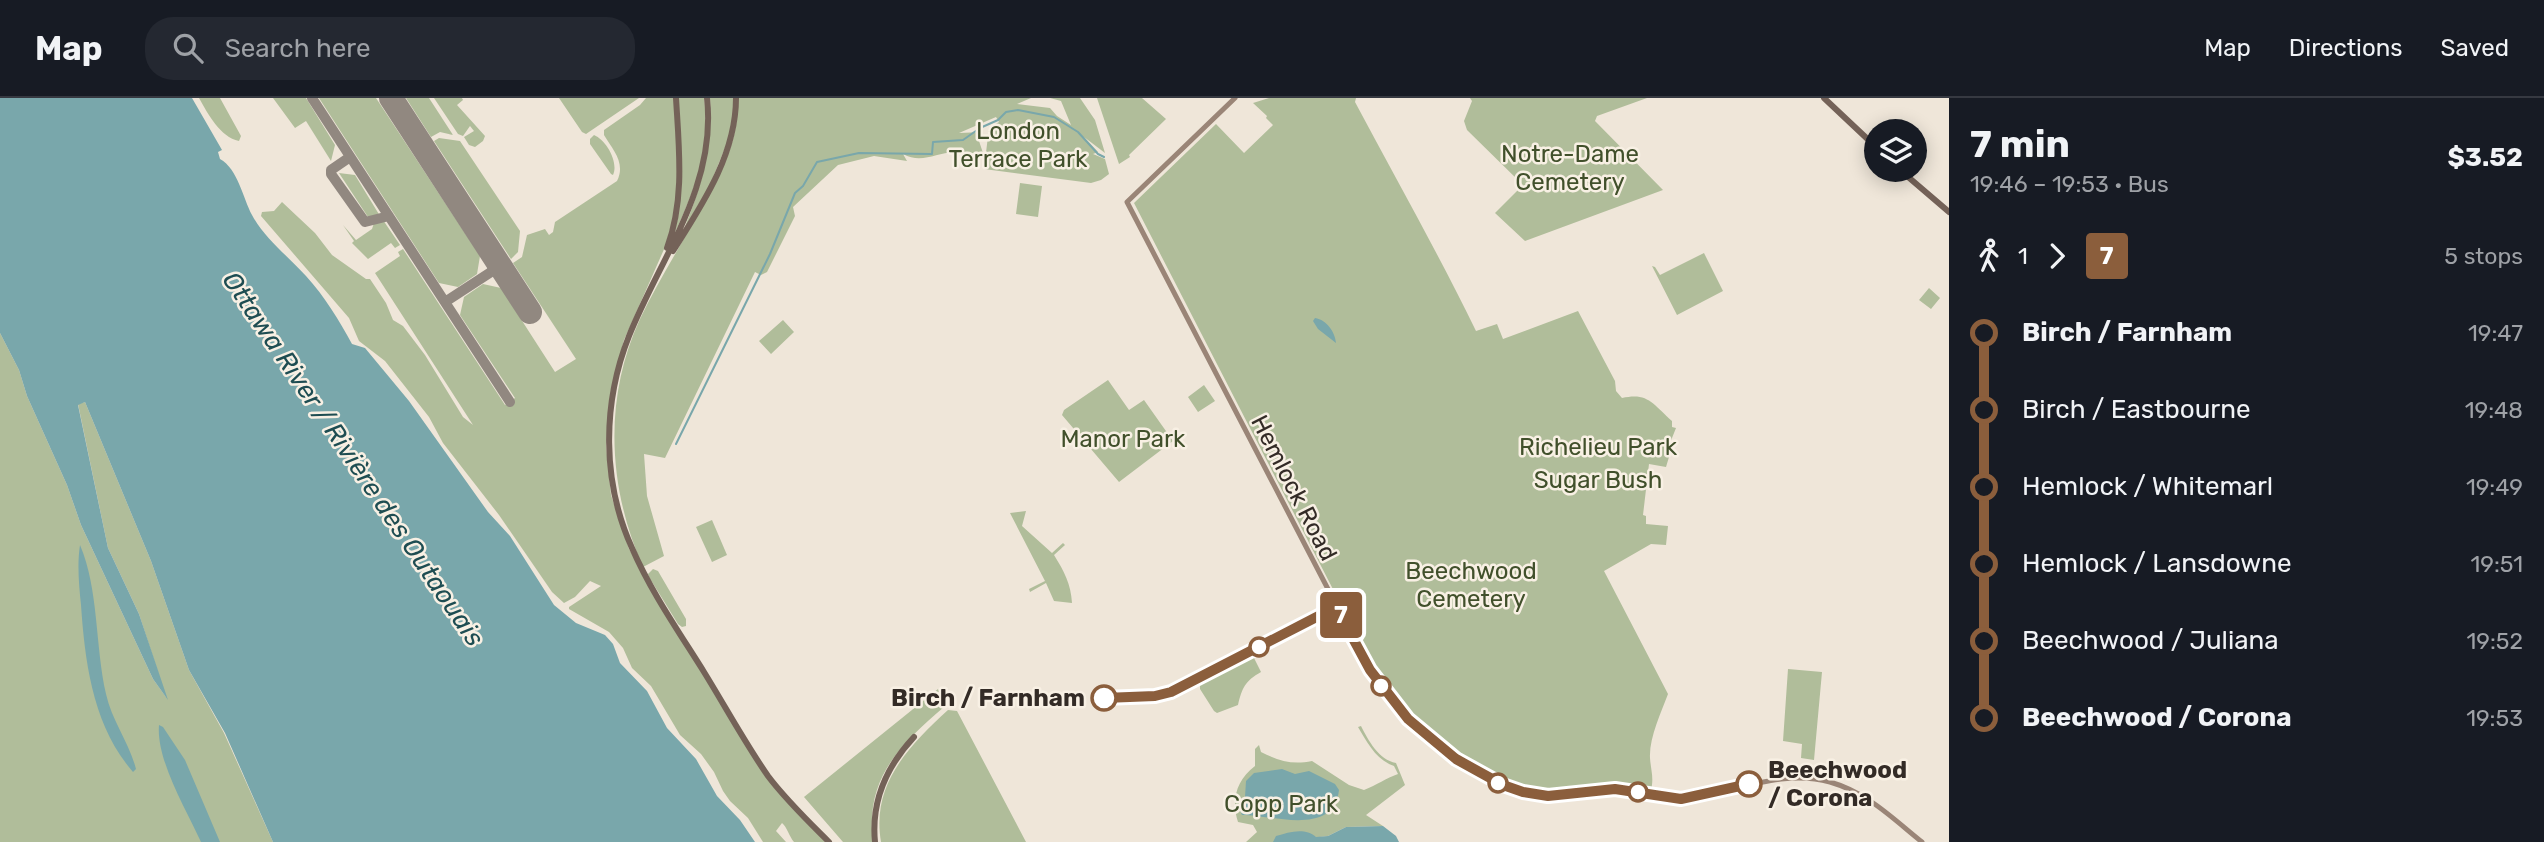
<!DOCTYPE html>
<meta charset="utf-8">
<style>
:root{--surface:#171b24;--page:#242831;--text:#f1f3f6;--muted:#9ea1a6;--line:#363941}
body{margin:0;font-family:Rubik,sans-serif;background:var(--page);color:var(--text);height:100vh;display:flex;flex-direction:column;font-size:26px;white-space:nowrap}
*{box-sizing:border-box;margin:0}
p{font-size:23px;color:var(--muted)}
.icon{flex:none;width:38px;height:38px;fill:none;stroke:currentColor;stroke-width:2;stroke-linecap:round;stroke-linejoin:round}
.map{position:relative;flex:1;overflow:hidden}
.side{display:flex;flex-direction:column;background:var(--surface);width:595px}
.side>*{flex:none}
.badge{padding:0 14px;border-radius:5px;font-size:24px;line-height:46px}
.fabs{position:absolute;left:1864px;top:21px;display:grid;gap:14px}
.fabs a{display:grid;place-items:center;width:63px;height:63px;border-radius:50%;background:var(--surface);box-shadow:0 4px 18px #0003;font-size:35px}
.map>.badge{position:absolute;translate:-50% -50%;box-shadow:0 0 0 4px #fff}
.legs{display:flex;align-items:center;gap:10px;height:77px;padding:0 21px;font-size:23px}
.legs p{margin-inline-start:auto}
.summary{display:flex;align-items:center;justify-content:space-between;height:119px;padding:0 21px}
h1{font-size:38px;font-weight:700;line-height:52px}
ul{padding:0 21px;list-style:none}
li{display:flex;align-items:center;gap:24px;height:77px;font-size:26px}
li i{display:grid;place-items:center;width:10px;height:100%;margin:0 9px;background:currentColor}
li i::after{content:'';width:18px;height:18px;margin:-9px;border:5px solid;border-radius:50%;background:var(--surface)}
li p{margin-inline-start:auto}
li:first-child i{background:linear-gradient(#0000 50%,currentColor 0)}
li:last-child i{background:linear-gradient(currentColor 50%,#0000 0)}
header{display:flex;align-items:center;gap:42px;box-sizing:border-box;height:98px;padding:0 35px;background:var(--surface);border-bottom:2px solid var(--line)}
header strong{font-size:33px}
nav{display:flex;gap:38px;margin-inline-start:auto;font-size:24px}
.search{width:490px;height:63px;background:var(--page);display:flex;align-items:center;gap:18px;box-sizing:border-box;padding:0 24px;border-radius:28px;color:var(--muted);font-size:26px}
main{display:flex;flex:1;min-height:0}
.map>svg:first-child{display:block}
.green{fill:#b0bd9a}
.water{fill:#79a7ab}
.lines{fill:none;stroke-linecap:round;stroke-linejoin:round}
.stream{stroke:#79a7ab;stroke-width:2}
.taxiway{stroke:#918880;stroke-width:10}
.runway{stroke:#918880;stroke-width:24}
.secondary{stroke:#9a8577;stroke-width:5}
.primary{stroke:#746258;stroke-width:6}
.line-1-casing{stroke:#fff;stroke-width:16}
.line-1{stroke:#8b5e3c;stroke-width:10}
.stop-1-dot{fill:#fff;stroke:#8b5e3c;stroke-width:3.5}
.labels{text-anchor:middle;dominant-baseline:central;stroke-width:5;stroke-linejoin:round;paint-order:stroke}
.park-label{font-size:24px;fill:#41502b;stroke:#f8f0e4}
.street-label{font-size:24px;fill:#332b26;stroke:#f8f0e4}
.stop-label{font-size:24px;font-weight:bold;fill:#332b26;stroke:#f8f0e4;text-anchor:end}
.water-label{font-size:26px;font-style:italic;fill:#1e4d52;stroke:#f8f0e4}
</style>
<header>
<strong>Map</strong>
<div class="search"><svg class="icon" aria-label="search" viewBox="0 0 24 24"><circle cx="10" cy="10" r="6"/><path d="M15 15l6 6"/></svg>Search here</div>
<nav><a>Map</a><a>Directions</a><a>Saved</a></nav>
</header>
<main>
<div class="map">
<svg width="1949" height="744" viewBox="0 0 1949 744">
<rect width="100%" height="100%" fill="#efe6d9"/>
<!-- green -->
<path class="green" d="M 199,0 L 220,0 L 241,38 L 239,43 C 220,39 208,16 199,0 Z
M 273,0 L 306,0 L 335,47 L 331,63 L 306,23 L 295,30 Z
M 319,0 L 376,0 L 480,158 L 477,176 L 458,189 L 439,185 Z
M 406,0 L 429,0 L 453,37 L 440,34 L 431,39 Z
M 434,0 L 462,0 L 463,2 L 457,7 L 485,38 L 483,43 L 475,49 L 469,47 L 464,39 L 474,33 L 470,28 L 463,38 L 458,36 Z
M 559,0 L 639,0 L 586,36 L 582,34 Z
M 646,0 L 674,0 L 679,91 L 676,111 L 665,149 L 624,242 L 611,291 L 606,347 L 611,397 L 629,451 L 751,655 L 825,744 L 794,744 C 789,738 787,729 782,725 L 776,733 L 786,744 L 763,744 L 748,720 L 730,703 L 723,693 L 714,674 L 701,656 L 680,637 L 651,588 L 632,570 L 623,550 L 609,534 L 569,511 L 569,509 L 601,488 L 590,483 L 575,499 L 564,505 L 552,494 L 499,417 L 443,345 L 429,319 L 385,263 L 359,243 L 349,220 L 261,118 L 262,114 L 274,113 L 282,104 L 315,135 L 332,157 L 366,181 L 370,181 L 386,205 L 393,222 L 403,228 L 425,257 L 463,319 L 473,327 L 375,175 L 400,158 L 398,154 L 403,151 L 505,307 L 515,300 L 460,217 L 464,199 L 483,186 L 501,190 L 555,274 L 576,261 L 513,165 L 522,159 L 527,137 L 545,131 L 549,137 L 553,134 L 555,124 L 617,83 C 626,65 613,52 604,37 L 604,32 L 640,7 Z
M 677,0 L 704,0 C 711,53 694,94 672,141 L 678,120 Z
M 710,0 L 734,0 L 731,35 L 710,87 L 684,131 C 702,87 713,48 710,0 Z
M 738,0 L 1031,0 L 1017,6 L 1050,10 L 1057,18 L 1071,27 L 1061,3 L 1050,0 L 1080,0 L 1095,22 L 1105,55 L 1084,39 L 1098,54 L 1093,56 L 1105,61 L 1109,76 L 1101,82 L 1091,85 L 984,71 L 989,30 L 999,24 L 996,19 L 959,35 L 983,34 L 978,40 L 983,55 C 973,56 964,54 954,54 C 936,55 921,66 903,56 L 907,63 L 874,58 L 838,67 L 793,109 L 795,118 L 767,174 L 761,177 L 755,174 L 665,360 L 644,356 L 647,398 L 664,458 L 643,469 C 608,390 603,301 640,221 C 655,189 674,159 691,128 C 715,86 739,50 738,0 Z
M 1097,0 L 1142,0 L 1166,21 L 1129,57 L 1130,59 L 1119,66 Z
M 1269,0 L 1356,0 L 1355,4 C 1396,81 1438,155 1476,233 L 1497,226 L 1503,241 L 1578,213 L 1615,283 L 1616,293 L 1622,300 C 1648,294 1653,306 1672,323 L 1672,329 L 1676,330 L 1666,355 L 1669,359 L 1666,369 L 1649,366 L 1643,417 L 1646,418 L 1646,426 L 1668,428 L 1666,447 L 1651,446 L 1604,473 L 1668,596 C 1661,615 1649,640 1650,660 C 1651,674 1654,678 1651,693 C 1633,689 1617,686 1598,687 C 1584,688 1570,693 1556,692 C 1492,689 1432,645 1394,596 C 1378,576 1368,554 1354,532 L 1134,105 L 1216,26 L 1244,55 L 1273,27 L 1266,20 L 1267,18 L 1253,5 Z
M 1470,0 L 1647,0 L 1597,18 L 1595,23 L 1663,92 L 1525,143 L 1495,115 L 1523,87 L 1467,32 L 1464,23 L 1472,3 Z
M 594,37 C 606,42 619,64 613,77 L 611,76 L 590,46 L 590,41 Z
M 439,40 L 460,43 L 520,133 L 518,154 L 511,161 L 434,43 Z
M 339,75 L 355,77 L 380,118 L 370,122 Z
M 1020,85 L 1042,88 L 1038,119 L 1016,116 Z
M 383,122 L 400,147 L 395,150 L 391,145 L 368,161 L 352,145 L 354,143 L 343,127 L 356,142 L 372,131 L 374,125 Z
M 1704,155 L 1723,193 L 1677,217 L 1652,168 L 1655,169 L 1660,177 Z
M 1929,190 L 1940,200 L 1931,211 L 1919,202 Z
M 783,222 L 794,234 L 771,256 L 759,243 Z
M 0,235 L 19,272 L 27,298 L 67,387 L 81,427 L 153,581 L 166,599 L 139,516 L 108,450 L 78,306 L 85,304 L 151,463 L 189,572 L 224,635 L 273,744 L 0,744 Z
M 1108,282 L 1129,312 L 1144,302 L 1173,343 L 1119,384 L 1062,317 L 1064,312 Z
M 1204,287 L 1215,303 L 1198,314 L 1188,299 Z
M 1026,413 L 1022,428 L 1052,455 L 1063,445 L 1065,447 L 1054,457 C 1064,473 1071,486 1072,505 L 1054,503 L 1046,485 L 1030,494 L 1029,491 L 1045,483 L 1010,415 Z
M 712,422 L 727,457 L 712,464 L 696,429 Z
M 653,471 L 658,473 L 686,521 L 686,528 L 682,529 L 678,526 L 649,479 L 648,476 Z
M 1252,556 L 1261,574 C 1245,583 1242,590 1238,607 L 1217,615 L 1214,613 L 1200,591 L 1200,583 Z
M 1788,571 L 1822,574 L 1814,662 L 1801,660 L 1802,646 L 1783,643 Z
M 938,591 L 945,606 L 944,609 C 899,648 865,680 873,744 L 843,744 L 804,699 Z
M 948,612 L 957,613 L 1026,744 L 881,744 C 871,686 909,648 948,612 Z
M 1361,628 C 1368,642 1379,662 1396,665 L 1405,687 L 1366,717 L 1383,728 L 1346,729 L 1328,738 L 1278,744 L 1246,744 L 1257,734 L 1253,727 L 1238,724 C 1231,703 1236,682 1255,668 L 1255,651 L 1259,647 L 1261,654 C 1279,663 1292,667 1312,663 L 1349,687 L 1364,692 C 1377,687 1386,680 1398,676 L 1394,668 C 1376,662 1367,644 1358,629 Z"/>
<!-- water -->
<path class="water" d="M 0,0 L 192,0 L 222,52 L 218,54 L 220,61 C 238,71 243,100 252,117 C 265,141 288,158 306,178 C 325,199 339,222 352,246 L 365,250 L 409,303 L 488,414 L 510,438 L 554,507 L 576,525 L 605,537 L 613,546 L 620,565 L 647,593 L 667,630 L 696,661 L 717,698 L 740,722 L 755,744 L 273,744 L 225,635 L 189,572 L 151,463 L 85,304 L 78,307 L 108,450 L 139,516 L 168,602 L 153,581 L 81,427 L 67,387 L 27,298 L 19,272 L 0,235 Z
M 1315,220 C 1327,222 1335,234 1336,245 L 1318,231 L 1313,223 Z
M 80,447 C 99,492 95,548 106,596 C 112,623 129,644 136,671 L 133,674 C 93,628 85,565 81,507 C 79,487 77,467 80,447 Z
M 159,627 L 163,629 L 185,662 L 220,744 L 201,744 C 187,713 156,662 159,627 Z
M 1282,671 L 1295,676 L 1309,673 L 1335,686 L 1339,692 C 1334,739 1272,717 1242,717 L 1238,708 L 1245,699 L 1246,683 L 1254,675 Z
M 1383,728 L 1396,738 L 1399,744 L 1273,744 L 1276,738 C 1289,734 1305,729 1316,739 L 1328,738 L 1346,729 Z"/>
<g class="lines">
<!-- stream -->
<path class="stream" d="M 676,346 L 770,156 L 795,95 L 803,88 L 817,64 L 859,55 L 932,56 L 933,44 L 963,42 L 980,30 L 998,22 L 1006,14 L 1018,12 L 1054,19 L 1078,34 L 1098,56 L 1104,59"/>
<!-- taxiway -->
<path class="taxiway" d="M 312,0 L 510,304
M 350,59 L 331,72 L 331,76 L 365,124 L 389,118
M 445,204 L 491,174 L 495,165 L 493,156"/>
<!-- runway -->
<path class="runway" d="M 391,0 L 530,214"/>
<!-- secondary -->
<path class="secondary" d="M 1235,0 L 1127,104 L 1370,572 C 1409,629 1474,692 1547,697 C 1570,699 1592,690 1615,690 C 1640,691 1663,703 1689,700 C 1736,694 1781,671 1830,684 C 1868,695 1892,720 1922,744"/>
<!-- primary -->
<path class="primary" d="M 707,0 C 717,89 660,160 629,238 C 602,306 602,384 632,450 C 651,494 679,534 704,574 C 725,608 745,645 768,678 C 786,702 808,723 829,744
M 1824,0 L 1876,49
M 1900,72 L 1949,114
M 667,150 C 685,101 679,51 676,0
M 673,153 C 702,107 736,57 736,0
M 875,744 C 871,703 886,669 914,639"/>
</g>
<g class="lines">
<defs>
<path id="line-1" d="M 1104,600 L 1155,598 L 1171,594 L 1336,509 L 1370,572 L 1408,621 L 1456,661 L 1503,687 L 1523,694 L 1548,698 L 1615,691 L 1681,701 L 1749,686"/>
</defs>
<!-- line-1 casing -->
<use href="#line-1" class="line-1-casing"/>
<!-- line-1 -->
<use href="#line-1" class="line-1"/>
</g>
<!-- markers -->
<g class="stop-1-dot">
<circle cx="1259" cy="549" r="9"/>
<circle cx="1381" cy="588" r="9"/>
<circle cx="1104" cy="600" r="12"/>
<circle cx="1498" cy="685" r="9"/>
<circle cx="1749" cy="686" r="12"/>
<circle cx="1638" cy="694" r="9"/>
</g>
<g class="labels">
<!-- park labels -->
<g class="park-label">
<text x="1018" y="33">London<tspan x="1018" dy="28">Terrace Park</tspan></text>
<text x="1570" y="56">Notre-Dame<tspan x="1570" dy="28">Cemetery</tspan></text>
<text x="1123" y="341">Manor Park</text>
<text x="1598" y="349">Richelieu Park</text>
<text x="1598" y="382">Sugar Bush</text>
<text x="1471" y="473">Beechwood<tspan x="1471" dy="28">Cemetery</tspan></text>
<text x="1281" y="706">Copp Park</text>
</g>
<!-- street labels -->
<g class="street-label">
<text transform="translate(1294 390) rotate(63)">Hemlock Road</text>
</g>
<!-- stop labels -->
<g class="stop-label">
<text x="1085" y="600">Birch / Farnham</text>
<text x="1768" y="672" text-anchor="start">Beechwood<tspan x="1768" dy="28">/ Corona</tspan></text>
</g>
<!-- water labels -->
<g class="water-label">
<text transform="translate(353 361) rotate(56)">Ottawa River / Rivière des Outaouais</text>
</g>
</g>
</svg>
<div class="fabs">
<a><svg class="icon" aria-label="layers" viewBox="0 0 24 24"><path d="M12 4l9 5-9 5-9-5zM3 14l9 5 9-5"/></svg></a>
</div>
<b class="badge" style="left:1341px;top:517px;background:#8b5e3c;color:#fff">7</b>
</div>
<section class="side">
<div class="summary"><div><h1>7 min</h1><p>19:46 – 19:53 · Bus</p></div><b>$3.52</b></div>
<div class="legs"><svg class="icon" aria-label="walk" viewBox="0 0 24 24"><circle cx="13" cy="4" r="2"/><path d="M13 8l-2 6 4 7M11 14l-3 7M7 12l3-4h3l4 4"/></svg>1<svg class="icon" aria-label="forward" viewBox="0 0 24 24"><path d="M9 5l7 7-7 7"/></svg><b class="badge" style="background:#8b5e3c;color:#fff">7</b><p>5 stops</p></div>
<ul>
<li><i style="color:#8b5e3c"></i><b>Birch / Farnham</b><p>19:47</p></li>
<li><i style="color:#8b5e3c"></i><span>Birch / Eastbourne</span><p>19:48</p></li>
<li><i style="color:#8b5e3c"></i><span>Hemlock / Whitemarl</span><p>19:49</p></li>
<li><i style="color:#8b5e3c"></i><span>Hemlock / Lansdowne</span><p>19:51</p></li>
<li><i style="color:#8b5e3c"></i><span>Beechwood / Juliana</span><p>19:52</p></li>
<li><i style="color:#8b5e3c"></i><b>Beechwood / Corona</b><p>19:53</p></li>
</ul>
</section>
</main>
